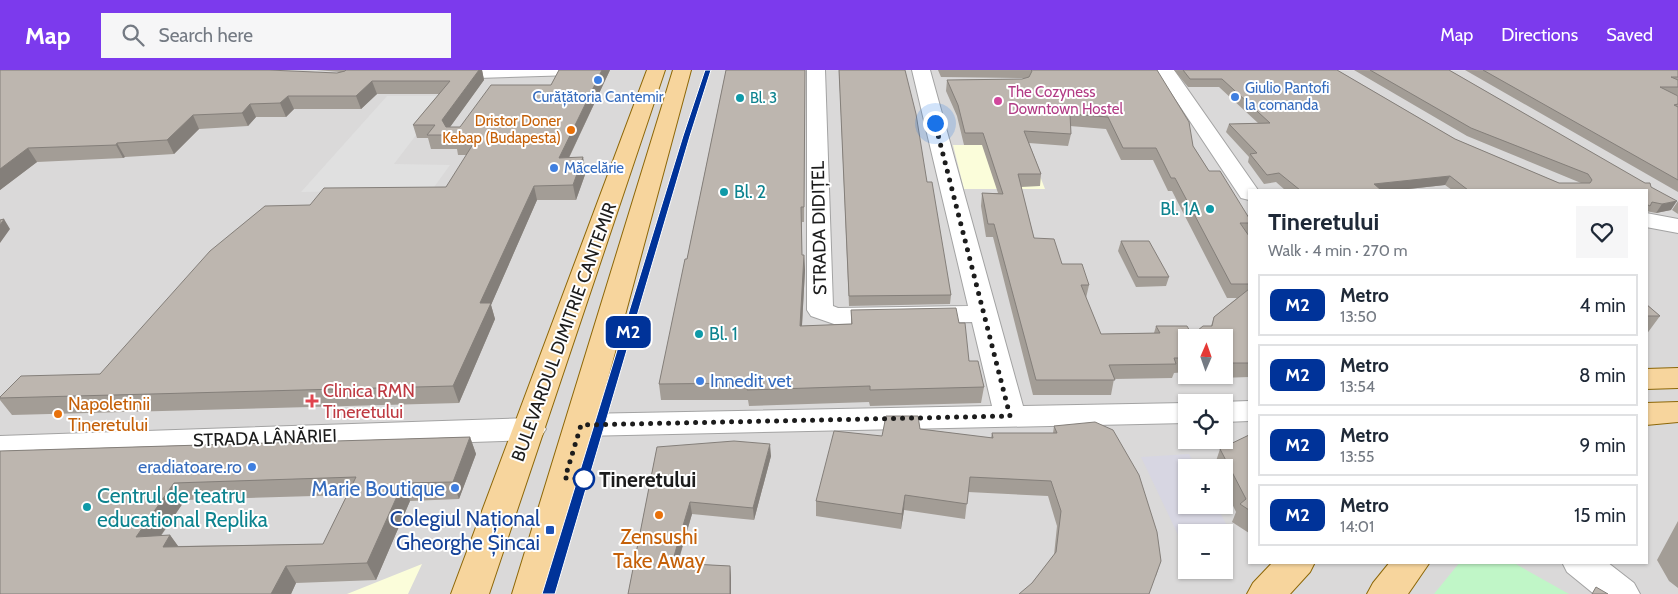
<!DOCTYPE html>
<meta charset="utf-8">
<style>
:root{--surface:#fff;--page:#f6f6f7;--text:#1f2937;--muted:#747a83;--line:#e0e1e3;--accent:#7c3aed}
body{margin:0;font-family:Cabin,sans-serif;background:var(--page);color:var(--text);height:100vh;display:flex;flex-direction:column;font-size:19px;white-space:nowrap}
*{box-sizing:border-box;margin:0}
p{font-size:16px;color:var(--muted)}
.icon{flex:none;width:28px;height:28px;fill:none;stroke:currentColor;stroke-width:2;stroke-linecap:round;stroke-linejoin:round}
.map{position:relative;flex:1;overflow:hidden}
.panel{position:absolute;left:1248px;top:119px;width:400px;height:375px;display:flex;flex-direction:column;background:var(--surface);border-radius:0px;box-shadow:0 1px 4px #0004}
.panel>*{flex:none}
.badge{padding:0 10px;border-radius:8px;font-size:18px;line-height:32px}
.needle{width:32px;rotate:2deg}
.tools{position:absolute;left:1178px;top:259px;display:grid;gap:10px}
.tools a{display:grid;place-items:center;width:55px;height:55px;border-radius:0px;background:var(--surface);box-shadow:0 1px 4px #0004;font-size:25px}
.you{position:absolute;width:25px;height:25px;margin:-12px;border:4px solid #fff;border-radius:50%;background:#1a73e8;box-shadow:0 0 0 8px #1a73e833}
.map>.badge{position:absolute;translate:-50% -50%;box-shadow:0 0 0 2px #fff}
.round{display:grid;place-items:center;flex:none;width:52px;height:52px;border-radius:0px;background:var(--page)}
.head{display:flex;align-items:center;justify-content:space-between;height:85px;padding:0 20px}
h1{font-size:24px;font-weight:800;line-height:38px}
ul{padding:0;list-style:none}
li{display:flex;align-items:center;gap:15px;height:62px;margin:0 10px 8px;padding:0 10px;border:2px solid var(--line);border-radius:0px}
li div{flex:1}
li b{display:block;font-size:19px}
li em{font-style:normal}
li .badge{min-width:55px;font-weight:700;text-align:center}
header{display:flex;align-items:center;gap:30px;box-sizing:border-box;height:70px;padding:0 25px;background:var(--accent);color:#fff}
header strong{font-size:24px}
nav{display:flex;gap:28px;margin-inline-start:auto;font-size:18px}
.search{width:350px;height:45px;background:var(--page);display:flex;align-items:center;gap:12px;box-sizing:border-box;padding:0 18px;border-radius:0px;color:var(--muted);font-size:19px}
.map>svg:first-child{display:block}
.residential{fill:#dad9d9;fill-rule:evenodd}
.education{fill:#fbfdda}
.park{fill:#c0f6c7}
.parking{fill:#e0e0e0}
.plaza{fill:#d7d6e2}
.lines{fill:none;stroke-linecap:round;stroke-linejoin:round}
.minor-casing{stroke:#a3a3a3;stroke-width:2}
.major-casing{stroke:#8d6707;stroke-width:2}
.minor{fill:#fff;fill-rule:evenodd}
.major{fill:#f7d59d;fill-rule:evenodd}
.wall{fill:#a39d96;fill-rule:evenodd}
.shaded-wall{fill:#847f7a}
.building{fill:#bdb6af;stroke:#847f7a;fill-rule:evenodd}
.line{fill:#039;stroke:#fff}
.walk{stroke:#1c1c1c;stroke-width:5;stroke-dasharray:0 9}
.shop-dot{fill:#3f7fe0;stroke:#fff;stroke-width:2}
.culture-dot{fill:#0f9aa8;stroke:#fff;stroke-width:2}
.hotel-dot{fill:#d1479c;stroke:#fff;stroke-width:2}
.food-dot{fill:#e8710a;stroke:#fff;stroke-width:2}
.health-dot{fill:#e0444e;stroke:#fff;stroke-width:2}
.stop-dot{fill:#fff;stroke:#039;stroke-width:2.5}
.transit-dot{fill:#1a4fb4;stroke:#fff;stroke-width:2}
.labels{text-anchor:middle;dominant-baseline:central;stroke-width:4;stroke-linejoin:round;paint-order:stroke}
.far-shop-label{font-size:15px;fill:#366cbe;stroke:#fff;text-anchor:start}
.far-hotel-label{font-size:15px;fill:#b23c85;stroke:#fff;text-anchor:start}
.far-culture-label{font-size:15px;fill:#0d838f;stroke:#fff;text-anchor:start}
.far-food-label{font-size:15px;fill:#c56008;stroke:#fff;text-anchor:end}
.culture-label{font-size:18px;fill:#0d838f;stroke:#fff;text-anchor:start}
.street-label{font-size:18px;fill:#1c1c1c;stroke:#fff}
.shop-label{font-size:18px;fill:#366cbe;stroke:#fff;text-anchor:start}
.health-label{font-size:18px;fill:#be3a42;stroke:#fff;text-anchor:start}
.food-label{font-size:18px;fill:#c56008;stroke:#fff;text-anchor:start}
.near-stop-label{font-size:21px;font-weight:bold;fill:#1c1c1c;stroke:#fff;text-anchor:start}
.near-shop-label{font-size:21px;fill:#366cbe;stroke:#fff;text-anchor:end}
.near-culture-label{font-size:21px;fill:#0d838f;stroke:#fff;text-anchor:start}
.near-transit-label{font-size:21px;fill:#164399;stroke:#fff;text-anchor:end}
.near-food-label{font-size:21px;fill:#c56008;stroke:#fff}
</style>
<header>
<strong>Map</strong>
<div class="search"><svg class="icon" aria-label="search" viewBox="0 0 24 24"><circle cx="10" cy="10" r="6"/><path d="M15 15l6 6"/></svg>Search here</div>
<nav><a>Map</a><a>Directions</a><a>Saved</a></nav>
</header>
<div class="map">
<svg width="1678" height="524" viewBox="0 0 1678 524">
<rect width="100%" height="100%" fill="#edeae2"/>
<!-- residential -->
<path class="residential" d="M 0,0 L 1678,0 L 1678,524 L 0,524 ZM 1249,120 L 1646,120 L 1646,492 L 1249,492 ZM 1186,268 L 1224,268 L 1224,305 L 1186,305 ZM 1186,332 L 1224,332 L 1224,370 L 1186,370 ZM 1186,398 L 1224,398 L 1224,435 L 1186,435 ZM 1186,462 L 1224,462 L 1224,500 L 1186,500 Z"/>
<!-- education -->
<path class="education" d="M 1026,70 L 1045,119 L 964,119 L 953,75 L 996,75 Z
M 422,494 L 408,524 L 347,524 Z"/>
<!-- park -->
<path class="park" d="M 1460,492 L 1514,493 L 1569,524 L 1434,524 Z"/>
<!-- parking -->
<path class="parking" d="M 387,26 L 446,26 L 394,94 L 450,95 L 432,120 L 301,122 Z"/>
<!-- plaza -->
<path class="plaza" d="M 1189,384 L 1196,397 L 1186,398 L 1186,435 L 1216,435 L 1232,465 L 1186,462 L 1186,468 L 1180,469 L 1141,387 Z"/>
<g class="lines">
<defs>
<path id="minor" d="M 440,0 L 583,0 L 580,4 L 574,5 L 445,9 L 439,8 L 436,4 Z
M 807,0 L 825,0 L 833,236 L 838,238 L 968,236 L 912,0 L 930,0 L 1023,336 L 1186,333 L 1186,353 L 581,366 L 570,363 L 565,355 L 570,347 L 581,344 L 992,336 L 972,252 L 834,254 L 811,246 L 807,240 Z
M 1156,0 L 1174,0 L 1258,120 L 1249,120 L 1249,130 L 1241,128 Z
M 1646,143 L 1678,149 L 1678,163 L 1646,157 Z
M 1249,331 L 1249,351 L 1224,352 L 1224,332 L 1221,332 Z
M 530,348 L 541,351 L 546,359 L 541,367 L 530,370 L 0,388 L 0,366 Z
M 1562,492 L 1607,492 L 1634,513 L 1640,524 L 1594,524 L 1567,502 Z"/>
<path id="major" d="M 647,0 L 665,0 L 489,524 L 451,524 Z
M 673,0 L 691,0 L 550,524 L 512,524 Z
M 1678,298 L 1678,318 L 1646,319 L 1646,299 Z
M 1678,332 L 1678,352 L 1646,355 L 1646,333 Z
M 1273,492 L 1315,492 L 1310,502 L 1290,524 L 1247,524 L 1253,513 Z
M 1390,492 L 1430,492 L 1408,524 L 1367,524 L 1373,513 Z"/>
</defs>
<!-- minor casing -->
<use href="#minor" class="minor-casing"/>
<!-- major casing -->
<use href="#major" class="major-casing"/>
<!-- minor -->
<use href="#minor" class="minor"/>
<!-- major -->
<use href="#major" class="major"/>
</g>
<!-- wall -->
<path class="wall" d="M 0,0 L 337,3 L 341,2 L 316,0 L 482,0 L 484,10 L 450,57 L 460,57 L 551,15 L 559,0 L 610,0 L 569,88 L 586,102 L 576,130 L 537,130 L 491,235 L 495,249 L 459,333 L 12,345 L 0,330 L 0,327 L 100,304 L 310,135 L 446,117 L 467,85 L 458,85 L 457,79 L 431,79 L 428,68 L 417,68 L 413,55 L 439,24 L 377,24 L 361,39 L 294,39 L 286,47 L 256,47 L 248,56 L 199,59 L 174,84 L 125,87 L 123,88 L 37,92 L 0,120 Z
M 726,0 L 805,0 L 804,152 L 802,152 L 802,185 L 804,185 L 805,200 L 802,256 L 851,254 L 851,240 L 959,253 L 969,291 L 984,317 L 981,333 L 870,336 L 869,332 L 749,336 L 748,330 L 661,330 L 659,314 L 687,189 Z
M 839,0 L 927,112 L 951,225 L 950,234 L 849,236 Z
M 938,0 L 1157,0 L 1193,76 L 1209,101 L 1249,148 L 1249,161 L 1248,164 L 1249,166 L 1249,307 L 1220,308 L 1218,305 L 1224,305 L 1224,268 L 1186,268 L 1186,302 L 1174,303 L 1172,308 L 1114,309 L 1111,325 L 1033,325 L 993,167 L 986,167 L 981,136 L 982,123 L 998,123 L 982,75 L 964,75 L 957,46 L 946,21 L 947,10 L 1022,9 L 1026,8 L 941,7 ZM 1070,56 L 1106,59 L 1121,90 L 1153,90 L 1168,121 L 1172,121 L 1227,228 L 1237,228 L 1214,247 L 1211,256 L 1192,265 L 1156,256 L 1154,263 L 1101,264 L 1086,228 L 1089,215 L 1062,194 L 1034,168 L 1021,117 L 1040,116 L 1041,104 L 1029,73 L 1068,76 L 1071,64 Z
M 1174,0 L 1337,0 L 1455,69 L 1559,113 L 1581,113 L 1467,66 L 1354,0 L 1449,0 L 1651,117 L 1671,140 L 1656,143 L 1646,141 L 1646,120 L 1452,120 L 1445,115 L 1399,120 L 1285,120 L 1276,112 L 1264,114 L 1248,92 L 1249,87 L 1226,62 L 1229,54 L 1258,53 L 1219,17 L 1188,17 Z
M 1465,0 L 1678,0 L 1678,25 L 1675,25 L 1678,26 L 1678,122 Z
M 1678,131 L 1678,144 L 1672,140 Z
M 1121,171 L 1169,207 L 1166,216 L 1136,217 L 1118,181 Z
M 1646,234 L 1660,246 L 1646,265 Z
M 1054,356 L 1161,491 L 1156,506 L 1032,513 L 1054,485 L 1057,456 L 1048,426 L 968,422 L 965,449 L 904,440 L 901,459 L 816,446 L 816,431 L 882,366 L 920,359 L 991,368 L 992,363 L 1053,363 Z
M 1249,365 L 1249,463 L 1232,452 L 1236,442 L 1224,417 L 1224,398 L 1214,397 L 1220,379 Z
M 470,367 L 476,384 L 459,429 L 410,431 L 376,510 L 296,513 L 291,524 L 0,524 L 0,381 ZM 347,425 L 323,474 L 178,476 L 170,465 L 161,466 L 185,430 Z
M 657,377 L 771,386 L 754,450 L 692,444 L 678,493 L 730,496 L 731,508 L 731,524 L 628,524 Z
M 1678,451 L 1678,518 L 1669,511 L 1657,490 Z"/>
<!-- shaded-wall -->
<path class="shaded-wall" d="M 479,0 L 482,0 L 484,10 L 445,64 L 442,50 Z
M 602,0 L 610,0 L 562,102 L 559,88 Z
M 372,11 L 377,24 L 361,39 L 356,26 Z
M 288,26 L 294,39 L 286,47 L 280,33 Z
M 250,34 L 256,47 L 248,56 L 242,43 Z
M 193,45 L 199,59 L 174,84 L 167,70 Z
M 117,73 L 125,87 L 123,88 L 116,75 Z
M 28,78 L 37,92 L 0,120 L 0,99 Z
M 583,87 L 586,102 L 576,130 L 573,115 Z
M 1450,106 L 1445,115 L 1399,120 L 1372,120 L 1374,114 Z
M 534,116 L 537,130 L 491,235 L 495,249 L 459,333 L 453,316 L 480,233 Z
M 1677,131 L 1671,140 L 1656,143 L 1662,134 Z
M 4,149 L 10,159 L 0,173 L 0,155 Z
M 804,185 L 805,200 L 801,272 L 800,256 Z
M 470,367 L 476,384 L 459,429 L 453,412 Z
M 770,374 L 771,386 L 754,450 L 753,438 Z
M 174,413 L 185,430 L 148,484 L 136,467 Z
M 403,413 L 410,431 L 376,510 L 367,493 Z
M 905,425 L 904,440 L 901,459 L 902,444 Z
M 690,432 L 692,444 L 674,505 L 672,493 Z
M 170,465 L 183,483 L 163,477 Z
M 286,496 L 296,513 L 291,524 L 271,524 Z
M 730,496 L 731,508 L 731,524 L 730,524 Z"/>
<!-- building -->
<path class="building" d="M 0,0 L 269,0 L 337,3 L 345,1 L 346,0 L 479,0 L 442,50 L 446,57 L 460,57 L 491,15 L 551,15 L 559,0 L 602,0 L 559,88 L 583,87 L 573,115 L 534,116 L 480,233 L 491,233 L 453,316 L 0,328 L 0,327 L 21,306 L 100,304 L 210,181 L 265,136 L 310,135 L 324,118 L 446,117 L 475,71 L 454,71 L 458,65 L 427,65 L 435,55 L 413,55 L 450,11 L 372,11 L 356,26 L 288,26 L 280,33 L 250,34 L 242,43 L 193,45 L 167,70 L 117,73 L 116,75 L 28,78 L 0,99 Z
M 726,0 L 805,0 L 804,137 L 801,137 L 802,185 L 804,185 L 800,256 L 852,254 L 851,240 L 956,238 L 959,253 L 965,253 L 969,291 L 978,291 L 984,317 L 870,320 L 870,316 L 747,320 L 748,313 L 659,314 L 685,189 L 687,189 Z
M 839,0 L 905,0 L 916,44 L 927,112 L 932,112 L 951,225 L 849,226 Z
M 1031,0 L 1157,0 L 1189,52 L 1193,76 L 1209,101 L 1220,101 L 1249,148 L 1249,153 L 1240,153 L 1249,166 L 1249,214 L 1231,214 L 1175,108 L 1171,108 L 1156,78 L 1123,78 L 1108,47 L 1070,44 L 1071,64 L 1024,61 L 1041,104 L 1018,104 L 1034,168 L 1054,169 L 1062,194 L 1082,194 L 1089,215 L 1081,215 L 1101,264 L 1160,263 L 1156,256 L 1187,256 L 1192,265 L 1203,256 L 1212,256 L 1214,247 L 1249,219 L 1249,293 L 1225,293 L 1224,292 L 1224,268 L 1186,268 L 1186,288 L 1174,288 L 1176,294 L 1109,295 L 1115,310 L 1036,310 L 994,154 L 988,154 L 982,123 L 1003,124 L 983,63 L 965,63 L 958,35 L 947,10 L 1022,9 L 1029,7 L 1032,1 Z
M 1183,0 L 1337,0 L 1455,69 L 1559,113 L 1590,113 L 1592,110 L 1588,104 L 1471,58 L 1370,0 L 1449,0 L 1645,113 L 1650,113 L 1651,117 L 1677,131 L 1662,134 L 1652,132 L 1650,136 L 1646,134 L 1646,120 L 1468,120 L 1450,106 L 1374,114 L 1381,120 L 1300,120 L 1279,103 L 1267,105 L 1250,84 L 1257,83 L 1229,54 L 1270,53 L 1222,9 L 1190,9 Z
M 1483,0 L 1678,0 L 1678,7 L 1671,7 L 1678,10 L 1678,17 L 1660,17 L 1678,26 L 1678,34 L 1674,35 L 1678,37 L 1678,110 Z
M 4,149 L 0,155 L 0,150 Z
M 1121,171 L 1149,171 L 1169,207 L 1138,207 Z
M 1646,234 L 1660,246 L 1646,246 Z
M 886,346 L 918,346 L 920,359 L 993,368 L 992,363 L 1057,363 L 1054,356 L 1095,352 L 1113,360 L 1139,405 L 1157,462 L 1161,491 L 1149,524 L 1019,524 L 1032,513 L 1056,482 L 1061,441 L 1051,411 L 970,407 L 967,434 L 905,425 L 902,444 L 816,431 L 834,361 L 882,366 Z
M 1249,365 L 1249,440 L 1240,434 L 1246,429 L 1220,379 Z
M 470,367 L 453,412 L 403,413 L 367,493 L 286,496 L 271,524 L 0,524 L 0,381 ZM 356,407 L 323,474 L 163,477 L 170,465 L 136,467 L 174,413 Z
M 734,371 L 770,374 L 753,438 L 690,432 L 672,493 L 730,496 L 730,524 L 628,524 L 657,377 Z
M 1596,517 L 1608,524 L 1592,524 Z"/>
<!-- line -->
<path class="line" d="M 705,0 L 711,0 L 690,66 L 555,524 L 542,524 L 683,66 Z"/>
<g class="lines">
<!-- walk -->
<path class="walk" d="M 584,409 L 565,408 L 581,355 L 1010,346 L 935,53"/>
</g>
<!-- markers -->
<g class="shop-dot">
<circle cx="598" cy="10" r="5"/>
<circle cx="1235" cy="27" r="5"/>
<circle cx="554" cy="98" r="5"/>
<circle cx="700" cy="311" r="5"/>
<circle cx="252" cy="397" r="5"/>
<circle cx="455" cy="418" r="5"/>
</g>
<g class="culture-dot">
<circle cx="740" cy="28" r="5"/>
<circle cx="724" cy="122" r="5"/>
<circle cx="1210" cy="139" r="5"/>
<circle cx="699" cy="264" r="5"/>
<circle cx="87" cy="437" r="5"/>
</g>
<circle class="hotel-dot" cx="998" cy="31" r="5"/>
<g class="food-dot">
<circle cx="571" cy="60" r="5"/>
<circle cx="58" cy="344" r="5"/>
<circle cx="659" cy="445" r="5"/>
</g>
<path class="health-dot" d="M309.5 323.5h5v5h5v5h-5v5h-5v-5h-5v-5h5z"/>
<circle class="stop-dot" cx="584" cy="409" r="10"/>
<rect class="transit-dot" x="545" y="455" width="10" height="10" rx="2.5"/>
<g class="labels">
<!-- far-shop labels -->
<g class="far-shop-label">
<text x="1245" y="18">Giulio Pantofi<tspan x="1245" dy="17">la comanda</tspan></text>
<text x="598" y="27" text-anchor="middle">Curățătoria Cantemir</text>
<text x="564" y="98">Măcelărie</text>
</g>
<!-- far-hotel labels -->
<g class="far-hotel-label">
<text x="1008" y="22">The Cozyness<tspan x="1008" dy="17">Downtown Hostel</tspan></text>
</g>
<!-- far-culture labels -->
<g class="far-culture-label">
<text x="750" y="28">Bl. 3</text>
</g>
<!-- far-food labels -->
<g class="far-food-label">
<text x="561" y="51">Dristor Doner<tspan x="561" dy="17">Kebap (Budapesta)</tspan></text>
</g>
<!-- culture labels -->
<g class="culture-label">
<text x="734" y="122">Bl. 2</text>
<text x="1200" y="139" text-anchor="end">Bl. 1A</text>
<text x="709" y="264">Bl. 1</text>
</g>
<!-- street labels -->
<g class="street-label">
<text transform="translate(819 158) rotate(-91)">STRADA DIDIȚEL</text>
<text transform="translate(564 262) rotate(-70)">BULEVARDUL DIMITRIE CANTEMIR</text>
<text transform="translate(265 368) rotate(-2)">STRADA LÂNĂRIEI</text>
</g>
<!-- shop labels -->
<g class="shop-label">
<text x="710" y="311">Innedit vet</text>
<text x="242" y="397" text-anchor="end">eradiatoare.ro</text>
</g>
<!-- health labels -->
<g class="health-label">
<text x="323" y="321">Clinica RMN<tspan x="323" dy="21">Tineretului</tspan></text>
</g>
<!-- food labels -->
<g class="food-label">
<text x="68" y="334">Napoletinii<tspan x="68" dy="21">Tineretului</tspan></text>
</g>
<!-- near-stop labels -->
<g class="near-stop-label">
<text x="599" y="409">Tineretului</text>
</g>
<!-- near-shop labels -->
<g class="near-shop-label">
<text x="445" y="418">Marie Boutique</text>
</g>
<!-- near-culture labels -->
<g class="near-culture-label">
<text x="97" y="425">Centrul de teatru<tspan x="97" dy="24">educational Replika</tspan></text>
</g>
<!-- near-transit labels -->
<g class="near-transit-label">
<text x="540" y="448">Colegiul Național<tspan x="540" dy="24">Gheorghe Șincai</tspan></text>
</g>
<!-- near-food labels -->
<g class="near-food-label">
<text x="659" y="466">Zensushi<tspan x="659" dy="24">Take Away</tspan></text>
</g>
</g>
</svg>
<div class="tools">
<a><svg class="needle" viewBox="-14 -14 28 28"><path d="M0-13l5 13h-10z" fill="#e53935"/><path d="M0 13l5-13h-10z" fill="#747a83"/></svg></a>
<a><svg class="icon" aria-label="locate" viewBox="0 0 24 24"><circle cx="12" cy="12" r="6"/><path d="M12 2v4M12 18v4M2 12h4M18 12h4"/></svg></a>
<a>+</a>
<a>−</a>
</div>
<div class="you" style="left:935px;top:53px"></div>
<b class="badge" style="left:628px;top:262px;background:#039;color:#fff">M2</b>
<section class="panel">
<div class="head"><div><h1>Tineretului</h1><p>Walk · 4 min · 270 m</p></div><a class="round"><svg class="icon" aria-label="heart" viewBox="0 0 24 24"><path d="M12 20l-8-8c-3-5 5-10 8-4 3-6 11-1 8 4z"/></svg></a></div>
<ul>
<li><span class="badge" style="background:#039;color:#fff">M2</span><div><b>Metro</b><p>13:50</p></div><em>4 min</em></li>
<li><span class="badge" style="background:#039;color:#fff">M2</span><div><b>Metro</b><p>13:54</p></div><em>8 min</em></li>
<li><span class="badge" style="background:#039;color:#fff">M2</span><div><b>Metro</b><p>13:55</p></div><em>9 min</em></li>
<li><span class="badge" style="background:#039;color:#fff">M2</span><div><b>Metro</b><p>14:01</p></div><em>15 min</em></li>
</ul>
</section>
</div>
